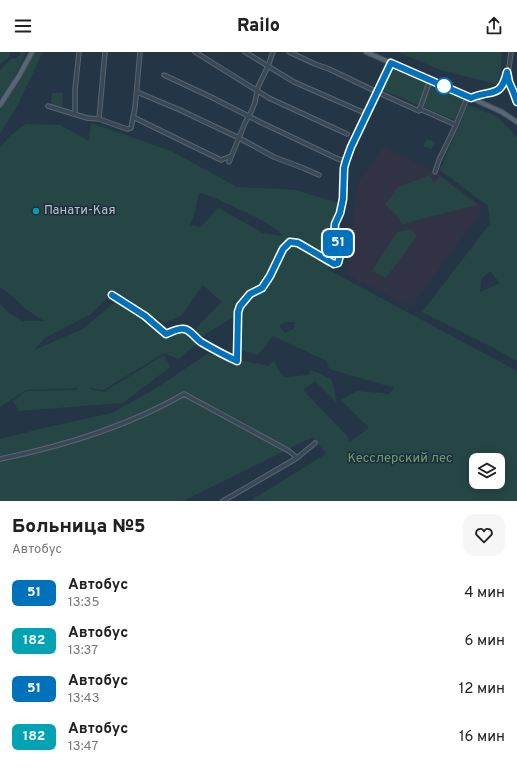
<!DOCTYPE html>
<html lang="ru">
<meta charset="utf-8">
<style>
:root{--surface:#fff;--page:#f6f6f6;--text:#222;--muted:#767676}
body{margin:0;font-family:Overpass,sans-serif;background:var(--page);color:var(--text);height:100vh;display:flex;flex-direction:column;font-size:15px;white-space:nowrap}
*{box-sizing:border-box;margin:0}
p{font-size:13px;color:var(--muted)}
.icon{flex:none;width:22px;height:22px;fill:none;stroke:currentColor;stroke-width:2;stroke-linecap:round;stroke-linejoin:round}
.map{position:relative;height:449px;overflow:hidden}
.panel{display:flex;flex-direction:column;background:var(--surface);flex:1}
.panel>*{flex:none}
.badge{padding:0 8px;border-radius:6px;font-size:14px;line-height:26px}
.fabs{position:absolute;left:469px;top:401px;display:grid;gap:8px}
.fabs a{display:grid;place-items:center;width:36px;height:36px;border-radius:8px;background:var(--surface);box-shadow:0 2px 10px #0003;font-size:20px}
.map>.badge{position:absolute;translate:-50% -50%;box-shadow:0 0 0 2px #fff}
.round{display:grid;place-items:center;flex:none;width:42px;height:42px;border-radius:12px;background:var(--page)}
.headline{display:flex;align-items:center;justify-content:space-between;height:68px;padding:0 12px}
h1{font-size:19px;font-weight:800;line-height:30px}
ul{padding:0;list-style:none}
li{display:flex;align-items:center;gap:12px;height:48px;padding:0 12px}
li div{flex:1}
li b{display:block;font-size:15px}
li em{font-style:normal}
li .badge{min-width:44px;font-weight:700;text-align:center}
header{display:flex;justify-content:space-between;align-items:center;height:52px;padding:0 12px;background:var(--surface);font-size:18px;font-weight:800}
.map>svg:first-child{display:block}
.medical{fill:#323245}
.green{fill:#264646;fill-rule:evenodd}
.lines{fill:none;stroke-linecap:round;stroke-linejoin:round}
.minor-casing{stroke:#586572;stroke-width:5.5}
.major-casing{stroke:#43515e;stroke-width:6}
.minor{stroke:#394854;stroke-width:3.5}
.major{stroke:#576774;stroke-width:4}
.line-casing{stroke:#fff;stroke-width:9}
.line{stroke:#0072bc;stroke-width:6}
.stop-dot{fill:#fff;stroke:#0072bc;stroke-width:2}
.culture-dot{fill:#0f9aa8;stroke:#1e2d3a;stroke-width:1.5}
.labels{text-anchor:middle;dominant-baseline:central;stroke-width:3;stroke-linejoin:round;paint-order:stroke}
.poi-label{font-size:13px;fill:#b7c2ce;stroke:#1e2d3a;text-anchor:start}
.park-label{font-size:13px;fill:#6ba171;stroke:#1e2d3a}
</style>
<header><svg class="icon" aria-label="menu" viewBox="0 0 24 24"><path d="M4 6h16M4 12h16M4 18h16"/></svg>Railo<svg class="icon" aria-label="share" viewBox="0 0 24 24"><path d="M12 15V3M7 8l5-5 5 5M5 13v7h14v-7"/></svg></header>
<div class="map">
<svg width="517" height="449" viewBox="0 0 517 449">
<rect width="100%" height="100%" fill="#243645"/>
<!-- medical -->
<path class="medical" d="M 383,95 L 437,121 L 484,155 L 411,255 L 347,222 L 357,133 Z"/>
<!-- green -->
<path class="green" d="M 0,0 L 10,0 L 10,4 L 0,12 Z
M 21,0 L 26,0 L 12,30 L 0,47 L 0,18 L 12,6 L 15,7 L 19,4 Z
M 34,0 L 43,0 L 18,52 L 0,82 L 0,57 L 21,27 Z
M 398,0 L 502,0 L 500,29 L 496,32 L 441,18 Z
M 393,16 L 464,46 L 455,68 L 382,38 Z
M 52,41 L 63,41 L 62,56 L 51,53 Z
M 468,53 L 496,64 L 517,85 L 517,309 L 494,296 L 422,260 L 490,172 L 488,154 L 440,118 ZM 490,219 L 500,231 L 480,240 L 481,227 Z
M 91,71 L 171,99 L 237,135 L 296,138 L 338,151 L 334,186 L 338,205 L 327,217 L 517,319 L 517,449 L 250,449 L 326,402 L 313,385 L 183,449 L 0,449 L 0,387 L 44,376 L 112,361 L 155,337 L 207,302 L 269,314 L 274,309 L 279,319 L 285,325 L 308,323 L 311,318 L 331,327 L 334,335 L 336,350 L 315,329 L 303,338 L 348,385 L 349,390 L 369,376 L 341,348 L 357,339 L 390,342 L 394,335 L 384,333 L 329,317 L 327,309 L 273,284 L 258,303 L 240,298 L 238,262 L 201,285 L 195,277 L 222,250 L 203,233 L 182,263 L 165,271 L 112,241 L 91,262 L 45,286 L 34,298 L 83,277 L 115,250 L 156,272 L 160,283 L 175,278 L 199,290 L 178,307 L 164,301 L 103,338 L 90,336 L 89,337 L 104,340 L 164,303 L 170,315 L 123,351 L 19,359 L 13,349 L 26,339 L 77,338 L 78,336 L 26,338 L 0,355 L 0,252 L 10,262 L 23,269 L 44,269 L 24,256 L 14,245 L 0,235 L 0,96 L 10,84 L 26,72 L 60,73 L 89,89 ZM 199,141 C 210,143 220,148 230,153 C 249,162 269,170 284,184 L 263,181 L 218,156 L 201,175 L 190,173 L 195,160 ZM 286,270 L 295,270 L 294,277 L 285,281 L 279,274 ZM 476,408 L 498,408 L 498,430 L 476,430 Z
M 427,87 L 435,90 L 431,97 L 423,94 Z
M 430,123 L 434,131 L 440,124 L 478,153 L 417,168 L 402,173 L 398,165 L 385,152 L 398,135 Z
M 411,177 L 417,184 L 386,226 L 372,219 L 397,180 Z"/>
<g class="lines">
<defs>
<path id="minor" d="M 195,0 L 269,46 L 347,82
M 245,0 L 294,30 L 367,62
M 289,0 L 315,12 L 329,17 L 377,40 L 419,59 L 430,28
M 164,23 L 211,45 L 260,70 L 338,107 L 346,109
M 508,23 L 509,30 L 513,39 L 517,50
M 137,40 L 180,58 L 239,86 L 274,105 L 303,116 L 319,123
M 471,46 C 480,42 489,43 496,40 C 509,33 509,13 511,0
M 48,54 L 87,66 L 99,67 L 127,77 L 131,76 L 135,56 L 140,0
M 420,57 L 456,73
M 75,61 L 75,38 L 79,0
M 133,65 L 221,108 L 231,104
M 99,67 L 105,0
M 229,110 L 245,71 L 252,58 L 255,50 L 258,35 L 268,14 L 273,0
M 435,120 L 439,108 L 456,73 L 468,44
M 112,243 L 145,264 L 166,282 C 171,280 178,276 184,277 C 191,278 195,286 201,290 C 213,297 224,303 237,309 L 238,260 L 240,254 L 250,242 L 262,236 L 270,224 L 283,197 L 290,190 L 298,191 L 334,212 L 338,211 C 341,201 341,194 334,186 L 335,171 L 340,161 L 343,147 L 344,116 L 346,109 L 351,95 L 391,11
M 0,407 C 64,394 127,375 184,342 L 289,399 L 297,406
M 223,449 L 297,406 L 315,391"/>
<path id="major" d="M 366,0 L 471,46 L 502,60 L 517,70
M 0,53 L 19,24 L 32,0"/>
</defs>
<!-- minor casing -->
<use href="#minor" class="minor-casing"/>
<!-- major casing -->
<use href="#major" class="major-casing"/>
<!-- minor -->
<use href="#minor" class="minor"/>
<!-- major -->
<use href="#major" class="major"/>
</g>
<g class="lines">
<defs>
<path id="line" d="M 112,243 L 145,264 L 166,282 C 171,280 178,276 184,277 C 191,278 195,286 201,290 C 213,297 224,303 237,309 L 238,260 L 240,254 L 250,242 L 262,236 L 270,224 L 283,197 L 290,190 L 298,191 L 334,212 L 338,211 C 341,201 341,194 334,186 L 335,172 L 340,161 L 343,147 L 344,116 L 346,109 L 351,95 L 391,11 L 471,46 C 491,37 501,47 507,20 L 509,30 L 513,39 L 517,50"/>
</defs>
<!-- line casing -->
<use href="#line" class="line-casing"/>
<!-- line -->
<use href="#line" class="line"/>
</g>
<!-- markers -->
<circle class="stop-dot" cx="444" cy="34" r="8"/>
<circle class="culture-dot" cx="36" cy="159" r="4"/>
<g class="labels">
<!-- poi labels -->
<g class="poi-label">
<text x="44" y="159">Панати-Кая</text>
</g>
<!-- park labels -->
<g class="park-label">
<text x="400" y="407">Кесслерский лес</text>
</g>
</g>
</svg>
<div class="fabs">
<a><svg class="icon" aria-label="layers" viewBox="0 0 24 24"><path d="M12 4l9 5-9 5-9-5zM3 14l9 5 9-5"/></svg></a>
</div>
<b class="badge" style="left:338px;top:191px;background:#0072bc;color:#fff">51</b>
</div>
<section class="panel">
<div class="headline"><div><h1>Больница №5</h1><p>Автобус</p></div><a class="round"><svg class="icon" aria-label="heart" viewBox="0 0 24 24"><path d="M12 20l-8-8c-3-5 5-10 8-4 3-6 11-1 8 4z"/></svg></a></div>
<ul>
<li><span class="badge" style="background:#0072bc;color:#fff">51</span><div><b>Автобус</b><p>13:35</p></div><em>4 мин</em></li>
<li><span class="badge" style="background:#00a3b4;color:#fff">182</span><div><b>Автобус</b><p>13:37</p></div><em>6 мин</em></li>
<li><span class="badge" style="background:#0072bc;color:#fff">51</span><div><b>Автобус</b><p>13:43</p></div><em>12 мин</em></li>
<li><span class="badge" style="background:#00a3b4;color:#fff">182</span><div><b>Автобус</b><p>13:47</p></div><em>16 мин</em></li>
</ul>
</section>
